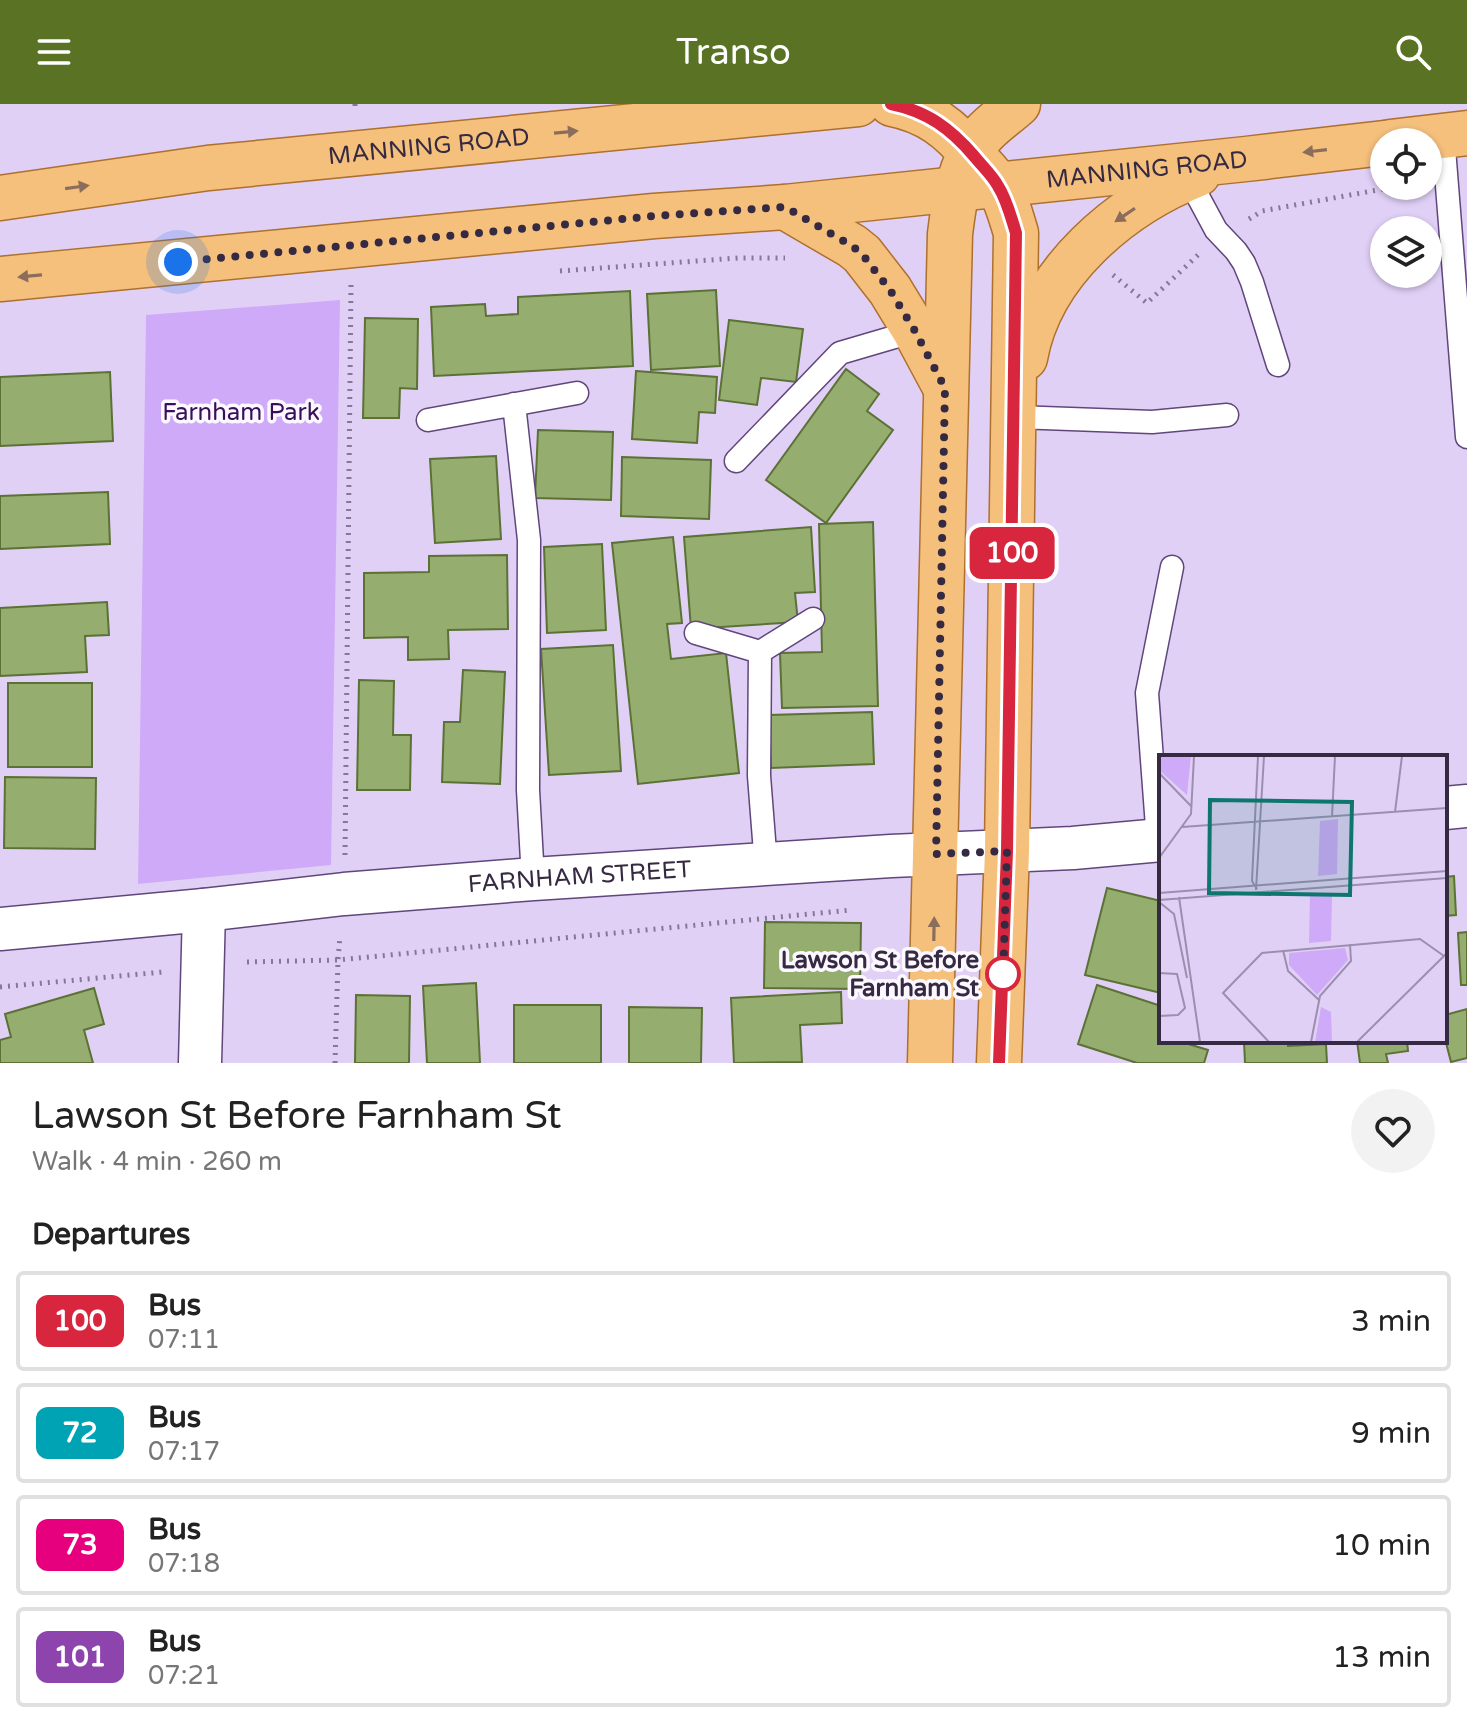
<!DOCTYPE html>
<meta charset="utf-8">
<style>
:root{--surface:#fff;--page:#f2f2f2;--text:#222;--muted:#767676;--line:#e0e0e0;--accent:#597224}
body{margin:0;font-family:"Varela Round",sans-serif;background:var(--page);color:var(--text);height:100vh;display:flex;flex-direction:column;font-size:30px;white-space:nowrap}
*{box-sizing:border-box;margin:0}
p{font-size:26px;color:var(--muted)}
.icon{flex:none;width:44px;height:44px;fill:none;stroke:currentColor;stroke-width:2;stroke-linecap:round;stroke-linejoin:round}
.map{position:relative;height:959px;overflow:hidden}
.panel{display:flex;flex-direction:column;background:var(--surface);flex:1}
.panel>*{flex:none}
.badge{padding:0 16px;border-radius:12px;font-size:28px;line-height:52px}
.controls{position:absolute;left:1370px;top:24px;display:grid;gap:16px}
.controls a{display:grid;place-items:center;width:72px;height:72px;border-radius:50%;background:var(--surface);box-shadow:0 2px 6px #0004;font-size:40px}
.you{position:absolute;width:40px;height:40px;margin:-20px;border:6px solid #fff;border-radius:50%;background:#1a73e8;box-shadow:0 0 0 12px #1a73e833}
.map>.badge{position:absolute;translate:-50% -50%;box-shadow:0 0 0 4px #fff}
h2{padding:0 32px;font-size:30px;line-height:72px}
.round{display:grid;place-items:center;flex:none;width:84px;height:84px;border-radius:42px;background:var(--page)}
.overview{display:flex;align-items:center;justify-content:space-between;height:136px;padding:0 32px}
h1{font-size:38px;font-weight:600;line-height:60px}
ul{padding:0;list-style:none}
li{display:flex;align-items:center;gap:24px;height:100px;margin:0 16px 12px;padding:0 16px;border:4px solid var(--line);border-radius:8px}
li div{flex:1}
li b{display:block;font-size:30px}
li em{font-style:normal}
li .badge{min-width:88px;font-weight:700;text-align:center}
header{display:flex;justify-content:space-between;align-items:center;height:104px;padding:0 32px;background:var(--accent);color:#fff;font-size:36px;font-weight:600}
.map>svg:first-child{display:block}
.green{fill:#cfaaf9}
.building{fill:#95ad6e;stroke:#5c7135;stroke-width:2}
.lines{fill:none;stroke-linecap:round;stroke-linejoin:round}
.lane-casing{stroke:#60467b;stroke-width:25}
.street-casing{stroke:#60467b;stroke-width:45}
.primary-casing{stroke:#ad702e;stroke-width:47}
.path{stroke:#857796;stroke-width:5;stroke-dasharray:2 6;stroke-linecap:butt}
.lane{stroke:#fff;stroke-width:22}
.street{stroke:#fff;stroke-width:42}
.primary{stroke:#f5bf7c;stroke-width:44}
.oneway{fill:#8b6d5c}
.line-casing{stroke:#fff;stroke-width:18}
.line{stroke:#d7263d;stroke-width:12}
.walk{stroke:#352a42;stroke-width:8;stroke-dasharray:0 14.4}
.stop-dot{fill:#fff;stroke:#d7263d;stroke-width:4}
.labels{text-anchor:middle;dominant-baseline:central;stroke-width:7;stroke-linejoin:round;paint-order:stroke}
.street-label{font-size:24px;fill:#352a42;stroke:#fbf8ff}
.park-label{font-size:24px;fill:#380f58;stroke:#fbf8ff}
.stop-label{font-size:24px;font-weight:bold;fill:#352a42;stroke:#fbf8ff;text-anchor:end}
.inset-road{fill:none;stroke:#9c8eae;stroke-width:2}
.view{fill:#0f766e;fill-opacity:0.15;stroke:#0f766e;stroke-width:4}
.inset-edge{fill:none;stroke:#352a42;stroke-width:4}
</style>
<header><svg class="icon" aria-label="menu" viewBox="0 0 24 24"><path d="M4 6h16M4 12h16M4 18h16"/></svg>Transo<svg class="icon" aria-label="search" viewBox="0 0 24 24"><circle cx="10" cy="10" r="6"/><path d="M15 15l6 6"/></svg></header>
<div class="map">
<svg width="1467" height="959" viewBox="0 0 1467 959">
<rect width="100%" height="100%" fill="#e1d0f6"/>
<!-- green -->
<path class="green" d="M 340,196 L 331,761 L 138,780 L 146,211 Z"/>
<!-- building -->
<path class="building" d="M 716,186 L 720,262 L 651,266 L 647,190 Z
M 630,187 L 633,262 L 434,272 L 431,203 L 485,200 L 486,212 L 518,210 L 518,193 Z
M 365,214 L 418,215 L 417,285 L 400,284 L 399,314 L 363,314 Z
M 729,216 L 803,225 L 796,278 L 761,274 L 757,301 L 719,296 Z
M 846,265 L 879,290 L 867,307 L 893,326 L 826,419 L 766,376 Z
M 636,267 L 717,273 L 715,309 L 699,308 L 697,339 L 632,335 Z
M 110,268 L 113,337 L 0,342 L 0,273 Z
M 538,326 L 613,328 L 611,396 L 535,394 Z
M 496,352 L 501,435 L 435,439 L 430,355 Z
M 622,353 L 711,356 L 709,415 L 621,412 Z
M 108,388 L 110,440 L 0,445 L 0,392 Z
M 873,418 L 878,602 L 782,604 L 780,549 L 822,548 L 819,420 Z
M 811,423 L 815,488 L 795,489 L 798,518 L 691,525 L 684,433 Z
M 673,433 L 682,519 L 667,520 L 671,555 L 726,549 L 739,669 L 638,680 L 612,439 Z
M 602,440 L 606,526 L 547,529 L 544,443 Z
M 507,451 L 508,525 L 448,526 L 449,555 L 408,556 L 408,533 L 364,534 L 364,469 L 429,468 L 429,452 Z
M 107,498 L 109,531 L 85,532 L 87,568 L 0,572 L 0,504 Z
M 613,541 L 621,667 L 549,671 L 541,545 Z
M 463,566 L 505,568 L 500,680 L 442,678 L 444,618 L 460,618 Z
M 359,576 L 394,577 L 393,631 L 411,631 L 410,686 L 357,686 Z
M 8,579 L 92,579 L 92,663 L 8,663 Z
M 872,608 L 874,660 L 771,664 L 769,611 Z
M 5,673 L 96,674 L 95,745 L 4,744 Z
M 1454,772 L 1456,811 L 1445,812 L 1445,773 Z
M 1107,784 L 1161,797 L 1161,889 L 1085,871 Z
M 765,818 L 861,819 L 860,885 L 764,884 Z
M 1467,828 L 1467,881 L 1461,881 L 1458,829 Z
M 476,879 L 480,959 L 427,959 L 423,882 Z
M 1097,881 L 1161,902 L 1161,937 L 1185,937 L 1185,939 L 1208,946 L 1204,959 L 1137,959 L 1078,940 Z
M 94,884 L 104,920 L 84,926 L 93,959 L 0,959 L 0,936 L 11,933 L 5,910 Z
M 841,888 L 842,919 L 800,921 L 802,958 L 734,959 L 731,894 Z
M 356,891 L 410,892 L 409,959 L 355,959 Z
M 514,901 L 601,901 L 601,959 L 514,959 Z
M 629,903 L 702,904 L 701,959 L 629,959 Z
M 1467,905 L 1467,954 L 1451,958 L 1445,935 L 1445,911 Z
M 1244,937 L 1288,937 L 1288,942 L 1326,940 L 1327,959 L 1245,959 Z
M 1357,937 L 1407,937 L 1408,947 L 1386,950 L 1388,959 L 1360,959 Z"/>
<g class="lines">
<defs>
<path id="lane" d="M 1443,32 L 1467,333
M 1188,74 L 1216,126 L 1236,147 L 1244,159 L 1252,178 L 1278,261
M 514,300 L 529,436 L 528,686 L 533,775
M 1014,313 L 1152,318 L 1227,311
M 428,316 L 577,289
M 736,357 L 840,249 L 915,227
M 696,529 L 760,548 L 813,515
M 760,548 L 759,672 L 766,761
M 1158,736 L 1147,589 L 1172,463"/>
<g id="street">
<path d="M 1445,704 L 1467,702"/>
<path id="s1" d="M 0,825 L 204,806 L 344,790 L 533,775 L 891,752 L 1073,744 L 1161,736"/>
<path d="M 200,959 L 204,806"/>
</g>
<g id="primary">
<path d="M 892,0 C 928,7 951,25 974,53 C 982,62 992,71 998,82 C 1007,96 1011,113 1016,129 L 1007,747 L 999,959"/>
<path d="M 1390,38 L 1467,29"/>
<path id="s2" d="M 0,94 L 208,64 L 858,0"/>
<path d="M 785,103 L 852,142 L 862,150 L 890,186 L 915,227 L 944,281"/>
<path id="s3" d="M 0,175 L 654,112 L 785,103 L 1246,55 L 1384,39"/>
<path d="M 1025,254 C 1040,168 1120,101 1198,70"/>
<path d="M 930,959 L 950,130 C 954,97 959,61 980,34 C 990,21 1006,11 1018,0"/>
</g>
</defs>
<!-- lane casing -->
<use href="#lane" class="lane-casing"/>
<!-- street casing -->
<use href="#street" class="street-casing"/>
<!-- primary casing -->
<use href="#primary" class="primary-casing"/>
<!-- path -->
<path class="path" d="M 355,2 L 355,0
M 1249,115 L 1262,107 L 1383,85 L 1412,82
M 560,167 L 738,154 L 785,154
M 1113,171 L 1147,199 L 1199,150
M 345,751 L 351,181
M 247,858 L 338,856 L 851,806
M 0,883 L 163,868
M 335,959 L 338,856 L 340,832"/>
<!-- lane -->
<use href="#lane" class="lane"/>
<!-- street -->
<use href="#street" class="street"/>
<!-- primary -->
<use href="#primary" class="primary"/>
</g>
<!-- one-way arrows -->
<defs><path id="oneway-solid" d="M-6-.8H1V-3.2L6.5 0L1 3.2V.8H-6Z" transform="scale(2)"/></defs>
<g class="oneway">
<use href="#oneway-solid" transform="translate(566 28) rotate(-5)"/>
<use href="#oneway-solid" transform="translate(1315 47) rotate(173)"/>
<use href="#oneway-solid" transform="translate(77 83) rotate(-8)"/>
<use href="#oneway-solid" transform="translate(1125 111) rotate(146)"/>
<use href="#oneway-solid" transform="translate(30 172) rotate(175)"/>
<use href="#oneway-solid" transform="translate(934 825) rotate(-89)"/>
</g>
<g class="lines">
<defs>
<path id="line" d="M 891,0 C 927,7 951,25 974,52 C 982,62 992,71 998,82 C 1007,96 1011,113 1016,129 L 1007,747 L 999,959"/>
</defs>
<!-- line casing -->
<use href="#line" class="line-casing"/>
<!-- line -->
<use href="#line" class="line"/>
<!-- walk -->
<path class="walk" d="M 178,158 L 654,112 L 785,103 L 852,142 L 862,150 L 890,186 L 915,227 L 945,284 L 936,750 L 1007,747 L 1003,878 L 1003,870"/>
</g>
<!-- markers -->
<circle class="stop-dot" cx="1003" cy="870" r="16"/>
<g class="labels">
<!-- street labels -->
<g class="street-label">
<text stroke="none"><textPath href="#s2" startOffset="432">MANNING ROAD</textPath></text>
<text stroke="none"><textPath href="#s3" startOffset="1152">MANNING ROAD</textPath></text>
<text stroke="none"><textPath href="#s1" startOffset="582">FARNHAM STREET</textPath></text>
</g>
<!-- park labels -->
<g class="park-label">
<text x="241" y="308">Farnham Park</text>
</g>
<!-- stop labels -->
<g class="stop-label">
<text x="979" y="856">Lawson St Before<tspan x="979" dy="28">Farnham St</tspan></text>
</g>
</g>
<!-- overview -->
<g transform="translate(1159 651)">
<rect width="288" height="288" fill="#e1d0f6"/>
<path d="M 0,1 L 32,1 L 28,40 L 0,15 ZM 179,64 L 178,119 L 159,121 L 161,66 ZM 173,140 L 172,186 L 150,188 L 151,141 ZM 186,193 L 189,205 L 158,240 L 130,210 L 130,198 ZM 162,252 L 172,257 L 173,287 L 156,287 Z" fill="#cfaaf9"/>
<path class="inset-road" d="M 0,18 L 32,51M 236,57 L 243,1M 173,62 L 176,1M 23,72 L 288,53M 0,103 L 32,59 L 35,1M 98,134 L 93,126 L 99,1M 97,135 L 105,1M 0,138 L 288,116M 20,142 L 41,287M 0,145 L 288,123M 0,147 L 15,159 L 28,223M 124,195 L 129,216 L 160,245M 0,218 L 18,219 L 26,253 L 19,260 L 0,261M 110,287 L 64,238 L 103,198 L 261,184 L 285,201M 152,287 L 161,241 L 192,206 L 191,189M 198,287 L 288,198"/>
<path class="view" d="M 51,45 L 193,47 L 191,140 L 50,138 Z"/>
<rect width="288" height="288" class="inset-edge"/>
</g>
</svg>
<div class="controls">
<a><svg class="icon" aria-label="locate" viewBox="0 0 24 24"><circle cx="12" cy="12" r="6"/><path d="M12 2v4M12 18v4M2 12h4M18 12h4"/></svg></a>
<a><svg class="icon" aria-label="layers" viewBox="0 0 24 24"><path d="M12 4l9 5-9 5-9-5zM3 14l9 5 9-5"/></svg></a>
</div>
<div class="you" style="left:178px;top:158px"></div>
<b class="badge" style="left:1012px;top:449px;background:#d7263d;color:#fff">100</b>
</div>
<section class="panel">
<div class="overview"><div><h1>Lawson St Before Farnham St</h1><p>Walk · 4 min · 260 m</p></div><a class="round"><svg class="icon" aria-label="heart" viewBox="0 0 24 24"><path d="M12 20l-8-8c-3-5 5-10 8-4 3-6 11-1 8 4z"/></svg></a></div>
<h2>Departures</h2>
<ul>
<li><span class="badge" style="background:#d7263d;color:#fff">100</span><div><b>Bus</b><p>07:11</p></div><em>3 min</em></li>
<li><span class="badge" style="background:#00a3b4;color:#fff">72</span><div><b>Bus</b><p>07:17</p></div><em>9 min</em></li>
<li><span class="badge" style="background:#e6007e;color:#fff">73</span><div><b>Bus</b><p>07:18</p></div><em>10 min</em></li>
<li><span class="badge" style="background:#8e44ad;color:#fff">101</span><div><b>Bus</b><p>07:21</p></div><em>13 min</em></li>
</ul>
</section>
